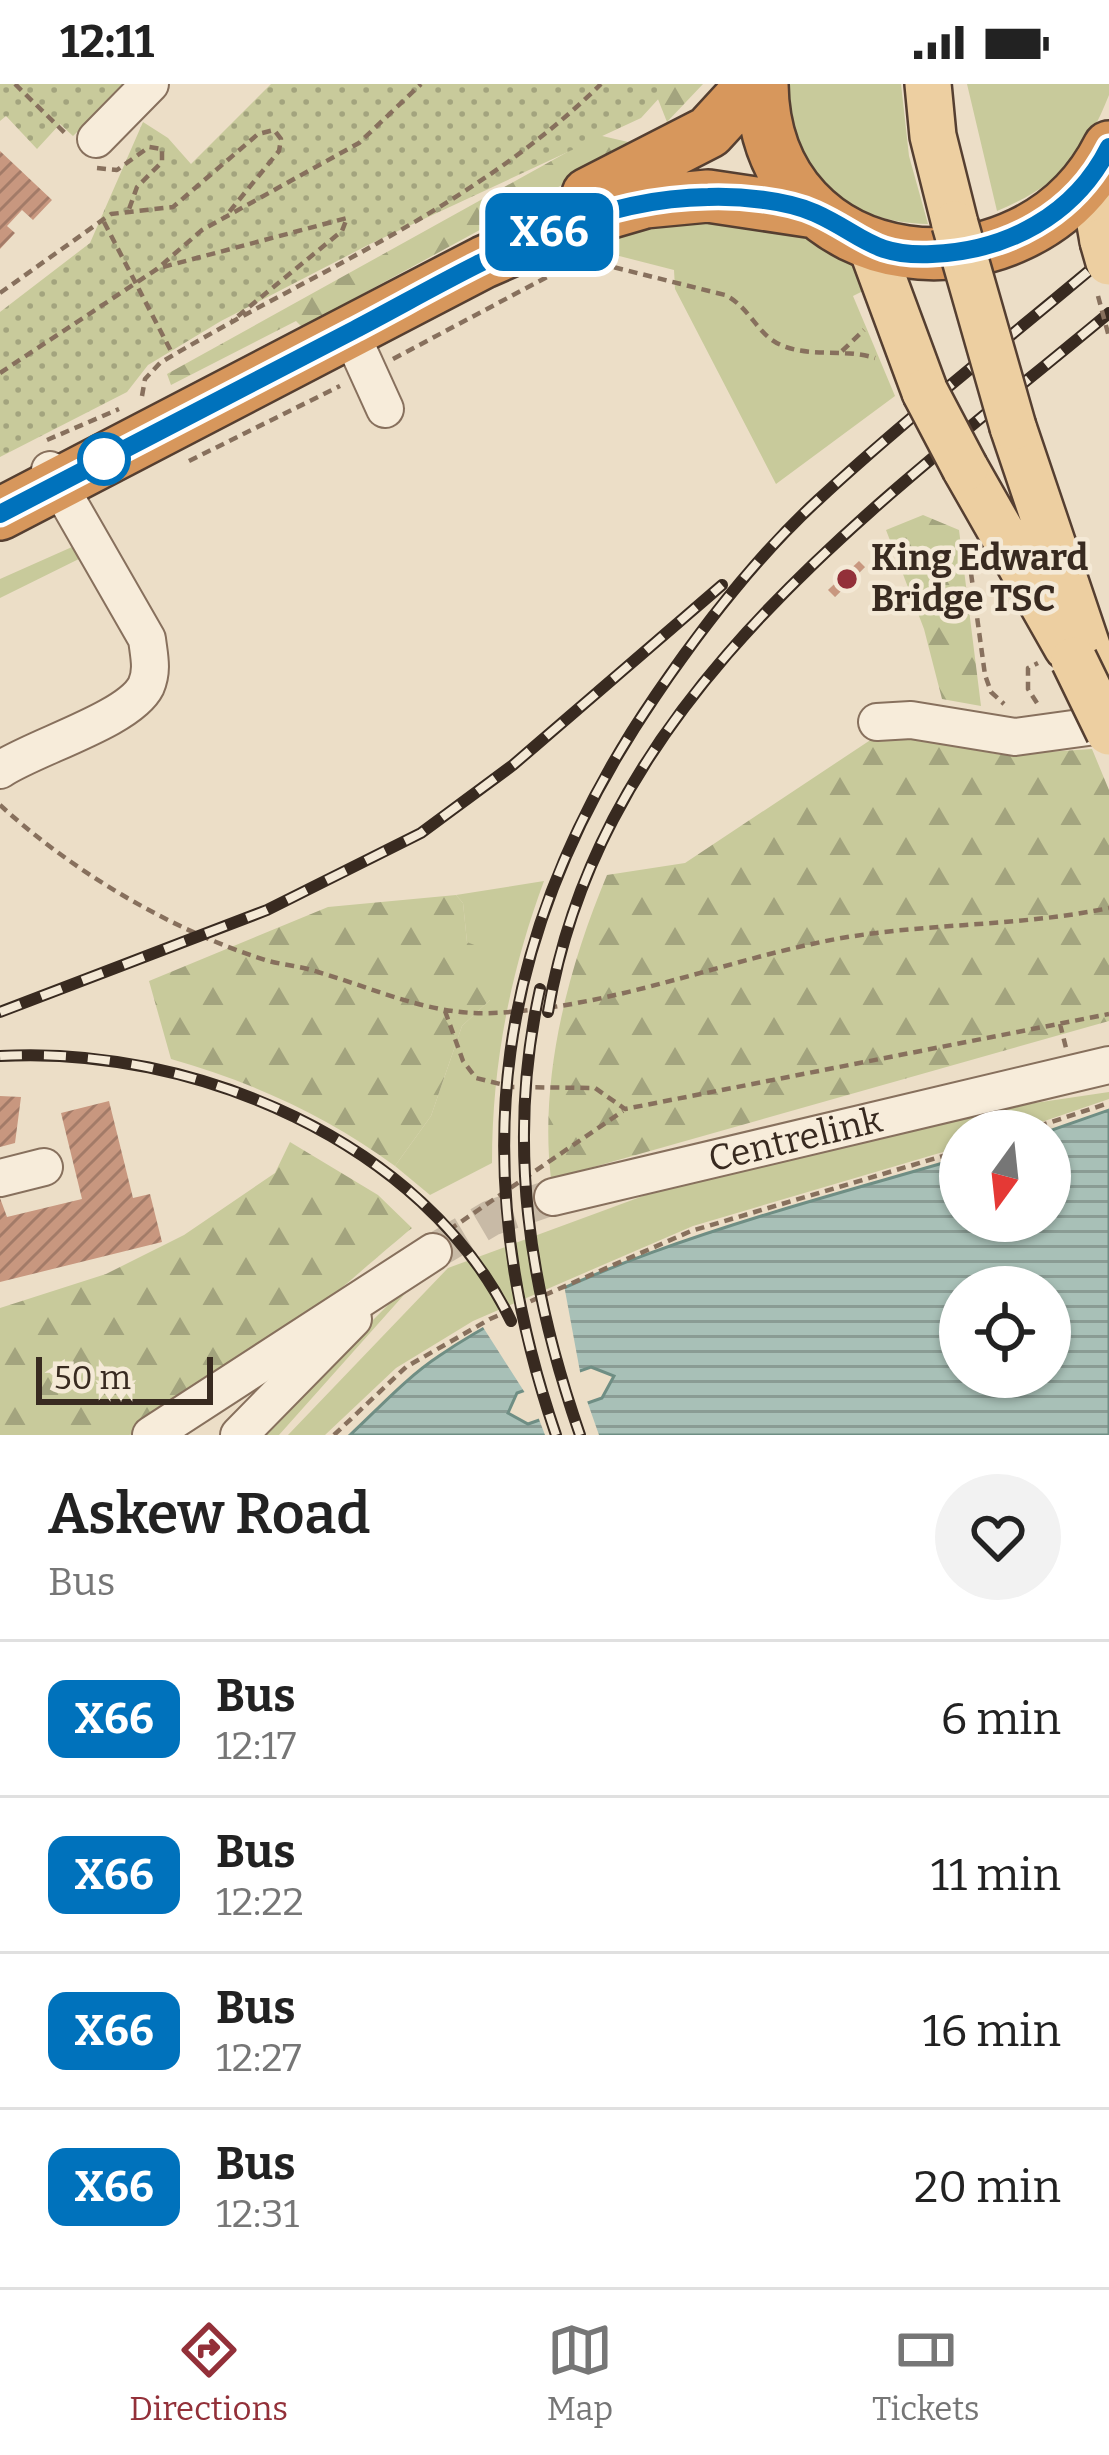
<!DOCTYPE html>
<style>
:root{--surface:#fff;--page:#f2f2f2;--text:#222;--muted:#767676;--line:#e0e0e0;--accent:#933039}
body{margin:0;font-family:Bitter,serif;background:var(--page);color:var(--text);height:100vh;display:flex;flex-direction:column;font-size:45px;white-space:nowrap}
*{box-sizing:border-box;margin:0}
p{font-size:39px;color:var(--muted)}
.icon{flex:none;width:66px;height:66px;fill:none;stroke:currentColor;stroke-width:2;stroke-linecap:round;stroke-linejoin:round}
.map{position:relative;height:1351px;overflow:hidden}
.sheet{display:flex;flex-direction:column;background:var(--surface);flex:1}
.sheet>*{flex:none}
.badge{padding:0 24px;border-radius:18px;font-size:42px;line-height:78px}
.needle{width:78px;rotate:195deg}
.tools{position:absolute;left:939px;top:1026px;display:grid;gap:24px}
.tools a{display:grid;place-items:center;width:132px;height:132px;border-radius:50%;background:var(--surface);box-shadow:0 3px 9px #0004;font-size:60px}
.scale{position:absolute;left:36px;bottom:30px;width:177px;box-sizing:border-box;padding-left:12px;border:6px solid #382a20;border-top:0;font-size:33px;line-height:42px;white-space:nowrap;color:#382a20;-webkit-text-stroke:9px #f4e9d6;paint-order:stroke}
.map>.badge{position:absolute;translate:-50% -50%;box-shadow:0 0 0 6px #fff}
.round{display:grid;place-items:center;flex:none;width:126px;height:126px;border-radius:63px;background:var(--page)}
.overview{display:flex;align-items:center;justify-content:space-between;height:204px;padding:0 48px}
h1{font-size:57px;font-weight:600;line-height:90px}
ul{padding:0;list-style:none}
li{display:flex;align-items:center;gap:36px;height:156px;padding:0 48px;border-top:3px solid var(--line)}
li div{flex:1}
li b{display:block;font-size:45px}
li em{font-style:normal}
li .badge{min-width:132px;font-weight:700;text-align:center}
.status{display:flex;justify-content:space-between;align-items:center;height:84px;padding:0 60px;background:var(--surface);direction:ltr}
.status svg{height:33px;fill:currentColor}
.dock{display:flex;justify-content:space-around;align-items:center;height:168px;border-top:3px solid var(--line);background:var(--surface);font-size:33px;color:var(--muted)}
.dock a{display:grid;justify-items:center;gap:6px}
.dock .on{color:var(--accent)}
.map>svg:first-child{display:block}
.grass{fill:#c8ca9b}
.forest{fill:url(#forest-firs)}
.park{fill:url(#park-dots)}
.water{fill:url(#water-rules);stroke:#6f8e84;stroke-width:3;fill-rule:evenodd}
.pier{fill:#ecdec7}
.building{fill:url(#building-hatch)}
.lines{fill:none;stroke-linecap:round;stroke-linejoin:round}
.minor-tunnel{stroke:#c8baa6;stroke-width:36;stroke-dasharray:36 18;stroke-linecap:butt}
.minor-casing{stroke:#87705d;stroke-width:40}
.major-casing{stroke:#553f31;stroke-width:50}
.highway-casing{stroke:#553f31;stroke-width:56}
.path{stroke:#87705d;stroke-width:4.5;stroke-dasharray:9 6;stroke-linecap:butt}
.minor{stroke:#f7ecda;stroke-width:36}
.major{stroke:#edcfa1;stroke-width:45}
.highway{stroke:#d7975c;stroke-width:51}
.rail-casing{stroke:#382a20;stroke-width:12}
.rail{stroke:#f4e9d6;stroke-width:8;stroke-dasharray:22;stroke-linecap:butt}
.major-bridge-casing{stroke:#553f31;stroke-width:50;stroke-linecap:butt}
.path-bridge{stroke:#87705d;stroke-width:4.5;stroke-dasharray:9 6;stroke-linecap:butt}
.major-bridge{stroke:#edcfa1;stroke-width:45}
.line-casing{stroke:#fff;stroke-width:27}
.line{stroke:#0072bc;stroke-width:18}
.stop-dot{fill:#fff;stroke:#0072bc;stroke-width:6}
.poi-dot{fill:#933039;stroke:#f4e9d6;stroke-width:4.5}
.labels{text-anchor:middle;dominant-baseline:central;stroke-width:9;stroke-linejoin:round;paint-order:stroke}
.poi-label{font-size:36px;font-weight:bold;fill:#382a20;stroke:#f4e9d6;text-anchor:start}
.street-label{font-size:36px;fill:#382a20;stroke:#f4e9d6}
</style>
<div class="status"><b>12:11</b><svg viewBox="0 0 49 12"><path d="M0 12V9h3v3zM5 12V6h3v6zM10 12V3h3v9zM15 12V0h3v12zM26 1h20v11H26zM47 4h2v5h-2z"/></svg></div>
<div class="map">
<svg width="1109" height="1351" viewBox="0 0 1109 1351">
<defs>
<pattern id="forest-firs" width="22" height="20" patternUnits="userSpaceOnUse" patternTransform="scale(3)"><rect width="22" height="20" fill="#c8ca9b"/><path d="M5 1l3.5 6h-7zM16 11l3.5 6h-7z" fill="#a3a47e"/></pattern>
<pattern id="park-dots" width="8" height="8" patternUnits="userSpaceOnUse" patternTransform="scale(3)"><rect width="8" height="8" fill="#c8ca9b"/><path d="M2 2h.1M6 6h.1" fill="none" stroke="#a3a47e" stroke-width="1.8" stroke-linecap="round"/></pattern>
<pattern id="water-rules" width="6" height="5" patternUnits="userSpaceOnUse" patternTransform="scale(3)"><rect width="6" height="5" fill="#a8c0b7"/><path d="M0 2.5h6" fill="none" stroke="#8a9c94"/></pattern>
<pattern id="building-hatch" width="6" height="6" patternUnits="userSpaceOnUse" patternTransform="scale(3)"><rect width="6" height="6" fill="#c8977f"/><path d="M-1 1l2-2M0 6l6-6M5 7l2-2" fill="none" stroke="#a37b68"/></pattern>
</defs>
<rect width="100%" height="100%" fill="#ecdec7"/>
<!-- grass -->
<path class="grass" d="M 783,0 L 901,0 L 909,72 L 928,140 C 840,138 792,86 783,0 Z
M 967,0 L 1109,0 L 1109,11 C 1085,72 1057,102 997,127 Z
M 676,132 C 744,142 835,135 869,204 L 853,212 L 895,312 L 776,400 L 675,205 L 674,186 L 588,164 L 547,179 L 545,164 Z
M 81,459 L 89,470 L 0,514 L 0,495 Z
M 544,797 C 510,889 492,981 492,1079 L 430,1111 L 395,1082 L 431,1032 L 462,942 L 490,916 L 483,868 L 467,858 L 463,819 L 456,811 Z
M 1109,1008 L 1109,1015 L 1015,1047 L 960,1047 L 960,1063 L 693,1142 L 473,1237 L 396,1284 L 325,1351 L 288,1351 L 448,1184 L 654,1108 L 980,1027 Z
M 427,1185 L 279,1351 L 258,1351 L 416,1193 Z"/>
<!-- forest -->
<path class="forest" d="M 652,0 L 703,0 L 667,38 Z
M 598,51 L 628,58 L 606,77 L 302,243 L 296,237 L 171,301 L 167,290 Z
M 923,431 L 959,446 L 981,622 L 942,615 L 924,545 L 886,446 Z
M 881,649 L 1002,671 L 1092,665 L 1109,706 L 1109,937 L 551,1095 C 539,994 568,884 607,791 L 685,779 Z
M 456,811 L 463,819 L 467,858 L 499,871 L 490,916 L 462,942 L 431,1032 L 395,1082 C 327,1032 252,998 171,975 L 149,897 L 328,823 Z
M 290,1058 L 378,1111 L 412,1144 C 356,1190 192,1339 129,1351 C 90,1351 41,1351 0,1351 L 0,1224 L 106,1190 L 184,1151 L 275,1089 Z"/>
<!-- park -->
<path class="park" d="M 0,0 L 127,0 L 73,52 L 60,40 L 37,65 L 6,32 L 0,37 Z
M 271,0 L 672,0 L 641,34 L 370,160 L 221,237 L 148,281 L 127,308 L 0,373 L 0,228 L 90,159 L 143,38 L 168,54 L 191,80 Z"/>
<!-- water -->
<path class="water" d="M 1109,1026 L 1109,1351 L 350,1351 C 378,1325 407,1293 439,1272 C 583,1174 794,1123 960,1074 L 960,1137 L 1050,1137 L 1049,1047 ZM 960,1203 L 1050,1203 L 1050,1293 L 960,1293 ZM 591,1283 L 614,1292 L 602,1314 L 528,1340 L 508,1329 L 517,1309 Z"/>
<!-- pier -->
<path class="pier" d="M 564,1201 L 581,1293 L 527,1312 L 481,1240 Z
M 586,1314 L 599,1351 L 545,1351 L 537,1330 Z"/>
<!-- building -->
<path class="building" d="M 0,67 L 52,116 L 33,136 L 22,126 L 7,142 L 15,149 L 0,165 Z
M 859,477 L 865,483 L 835,513 L 828,506 Z
M 0,1012 L 21,1013 L 15,1059 L 0,1063 Z
M 109,1017 L 133,1114 L 150,1110 L 162,1158 L 0,1198 L 0,1114 L 7,1133 L 82,1115 L 61,1029 Z"/>
<g class="lines">
<!-- minor-tunnel -->
<path class="minor-tunnel" d="M 433,1168 L 491,1134 L 553,1113"/>
<defs>
<g id="minor">
<path d="M 96,55 L 150,0"/>
<path d="M 350,248 L 385,325"/>
<path d="M 877,638 L 911,636 L 1015,653 L 1109,640"/>
<path d="M 0,686 C 34,663 129,636 146,602 C 153,586 149,572 147,555 L 50,386"/>
<path d="M 0,1094 L 44,1083"/>
<path id="s1" d="M 553,1113 L 1109,981"/>
<path d="M 151,1351 L 433,1168"/>
<path d="M 239,1351 L 353,1235"/>
</g>
<path id="major" d="M 928,0 L 933,52 L 955,140
M 1103,75 L 1097,123 L 1103,157
M 871,162 L 925,308
M 1013,343 L 1090,571 L 1109,606
M 965,384 L 1067,563"/>
<path id="highway" d="M 762,0 C 764,200 1027,226 1109,63
M 588,110 L 709,48 L 753,0
M 0,430 L 484,178 L 573,139 L 645,118 L 708,112 L 815,128"/>
</defs>
<!-- minor casing -->
<use href="#minor" class="minor-casing"/>
<!-- major casing -->
<use href="#major" class="major-casing"/>
<!-- highway casing -->
<use href="#highway" class="highway-casing"/>
<!-- path -->
<path class="path" d="M 15,0 L 65,49
M 97,84 L 117,86 L 149,63 L 162,65 L 162,78 L 137,103 L 128,128
M 104,138 L 173,271
M 585,176 L 725,211 C 750,223 757,251 781,261 C 810,274 844,264 875,274
M 163,183 L 347,134 L 342,147 L 232,237
M 0,209 L 111,130 L 173,123 L 258,50 L 274,46 L 281,55 L 279,67 L 225,133
M 842,267 L 864,246
M 393,275 L 547,193
M 0,289 L 157,185 L 202,146 L 359,59 L 421,0
M 142,312 L 145,295 L 160,279 C 310,189 474,125 601,0
M 47,356 L 119,325
M 189,377 L 340,302
M 967,460 L 985,591 L 991,608 L 1004,620
M 1037,619 L 1028,605 L 1028,584 L 1038,579
M 0,721 C 73,788 171,846 265,876 C 282,881 301,882 318,888 C 376,905 431,932 493,929 C 607,924 711,881 821,858 C 916,838 1014,844 1109,824
M 445,927 L 463,977 L 476,994 L 512,1003 L 595,1004 L 625,1025 L 1109,930
M 1060,940 L 1066,964
M 1024,1047 L 1109,1019
M 449,1146 L 623,1027
M 334,1351 L 406,1283 L 490,1235 L 691,1147 L 960,1067"/>
<!-- minor -->
<use href="#minor" class="minor"/>
<!-- major -->
<use href="#major" class="major"/>
<!-- highway -->
<use href="#highway" class="highway"/>
<defs>
<path id="rail" d="M 540,905 C 506,1059 529,1204 580,1351
M 0,928 L 267,826 L 421,749 L 513,681 L 722,501
M 548,928 C 601,611 880,420 1109,229
M 0,972 C 192,961 424,1057 511,1237
M 556,1351 C 463,1080 494,848 656,611 C 703,542 756,473 818,416 C 911,330 1012,252 1109,170"/>
</defs>
<!-- rail casing -->
<use href="#rail" class="rail-casing"/>
<!-- rail -->
<use href="#rail" class="rail"/>
<defs>
<path id="major-bridge" d="M 955,140 L 1013,343
M 1103,157 L 1109,178
M 925,308 L 965,384
M 1074,576 L 1109,648"/>
</defs>
<!-- major-bridge casing -->
<use href="#major-bridge" class="major-bridge-casing"/>
<!-- path-bridge -->
<path class="path-bridge" d="M 1098,212 L 1109,253"/>
<!-- major-bridge -->
<use href="#major-bridge" class="major-bridge"/>
</g>
<g class="lines">
<defs>
<path id="line" d="M 0,430 C 118,368 236,307 354,246 C 465,188 579,114 708,113 C 740,112 786,116 815,129 C 862,150 872,173 932,170 C 1007,167 1075,131 1109,63"/>
</defs>
<!-- line casing -->
<use href="#line" class="line-casing"/>
<!-- line -->
<use href="#line" class="line"/>
</g>
<!-- markers -->
<circle class="stop-dot" cx="104" cy="375" r="24"/>
<circle class="poi-dot" cx="847" cy="495" r="12"/>
<g class="labels">
<!-- poi labels -->
<g class="poi-label">
<text x="871" y="474">King Edward<tspan x="871" dy="41">Bridge TSC</tspan></text>
</g>
<!-- street labels -->
<g class="street-label">
<text stroke="none"><textPath href="#s1" startOffset="249">Centrelink</textPath></text>
</g>
</g>
</svg>
<div class="tools">
<a><svg class="needle" viewBox="-14 -14 28 28"><path d="M0-13l5 13h-10z" fill="#e53935"/><path d="M0 13l5-13h-10z" fill="#767676"/></svg></a>
<a><svg class="icon" aria-label="locate" viewBox="0 0 24 24"><circle cx="12" cy="12" r="6"/><path d="M12 2v4M12 18v4M2 12h4M18 12h4"/></svg></a>
</div>
<div class="scale">50 m</div>
<b class="badge" style="left:549px;top:148px;background:#0072bc;color:#fff">X66</b>
</div>
<section class="sheet">
<div class="overview"><div><h1>Askew Road</h1><p>Bus</p></div><a class="round"><svg class="icon" aria-label="heart" viewBox="0 0 24 24"><path d="M12 20l-8-8c-3-5 5-10 8-4 3-6 11-1 8 4z"/></svg></a></div>
<ul>
<li><span class="badge" style="background:#0072bc;color:#fff">X66</span><div><b>Bus</b><p>12:17</p></div><em>6 min</em></li>
<li><span class="badge" style="background:#0072bc;color:#fff">X66</span><div><b>Bus</b><p>12:22</p></div><em>11 min</em></li>
<li><span class="badge" style="background:#0072bc;color:#fff">X66</span><div><b>Bus</b><p>12:27</p></div><em>16 min</em></li>
<li><span class="badge" style="background:#0072bc;color:#fff">X66</span><div><b>Bus</b><p>12:31</p></div><em>20 min</em></li>
</ul>
</section>
<nav class="dock">
<a class="on"><svg class="icon" aria-label="directions" viewBox="0 0 24 24"><path d="M12 3l9 9-9 9-9-9zM9 14v-3h6M13 9l2 2-2 2"/></svg>Directions</a>
<a><svg class="icon" aria-label="map" viewBox="0 0 24 24"><path d="M3 6l6-2 6 2 6-2v14l-6 2-6-2-6 2zM9 4v14M15 6v14"/></svg>Map</a>
<a><svg class="icon" aria-label="tickets" viewBox="0 0 24 24"><path d="M3 7h18v10H3zM15 7v10"/></svg>Tickets</a>
</nav>
